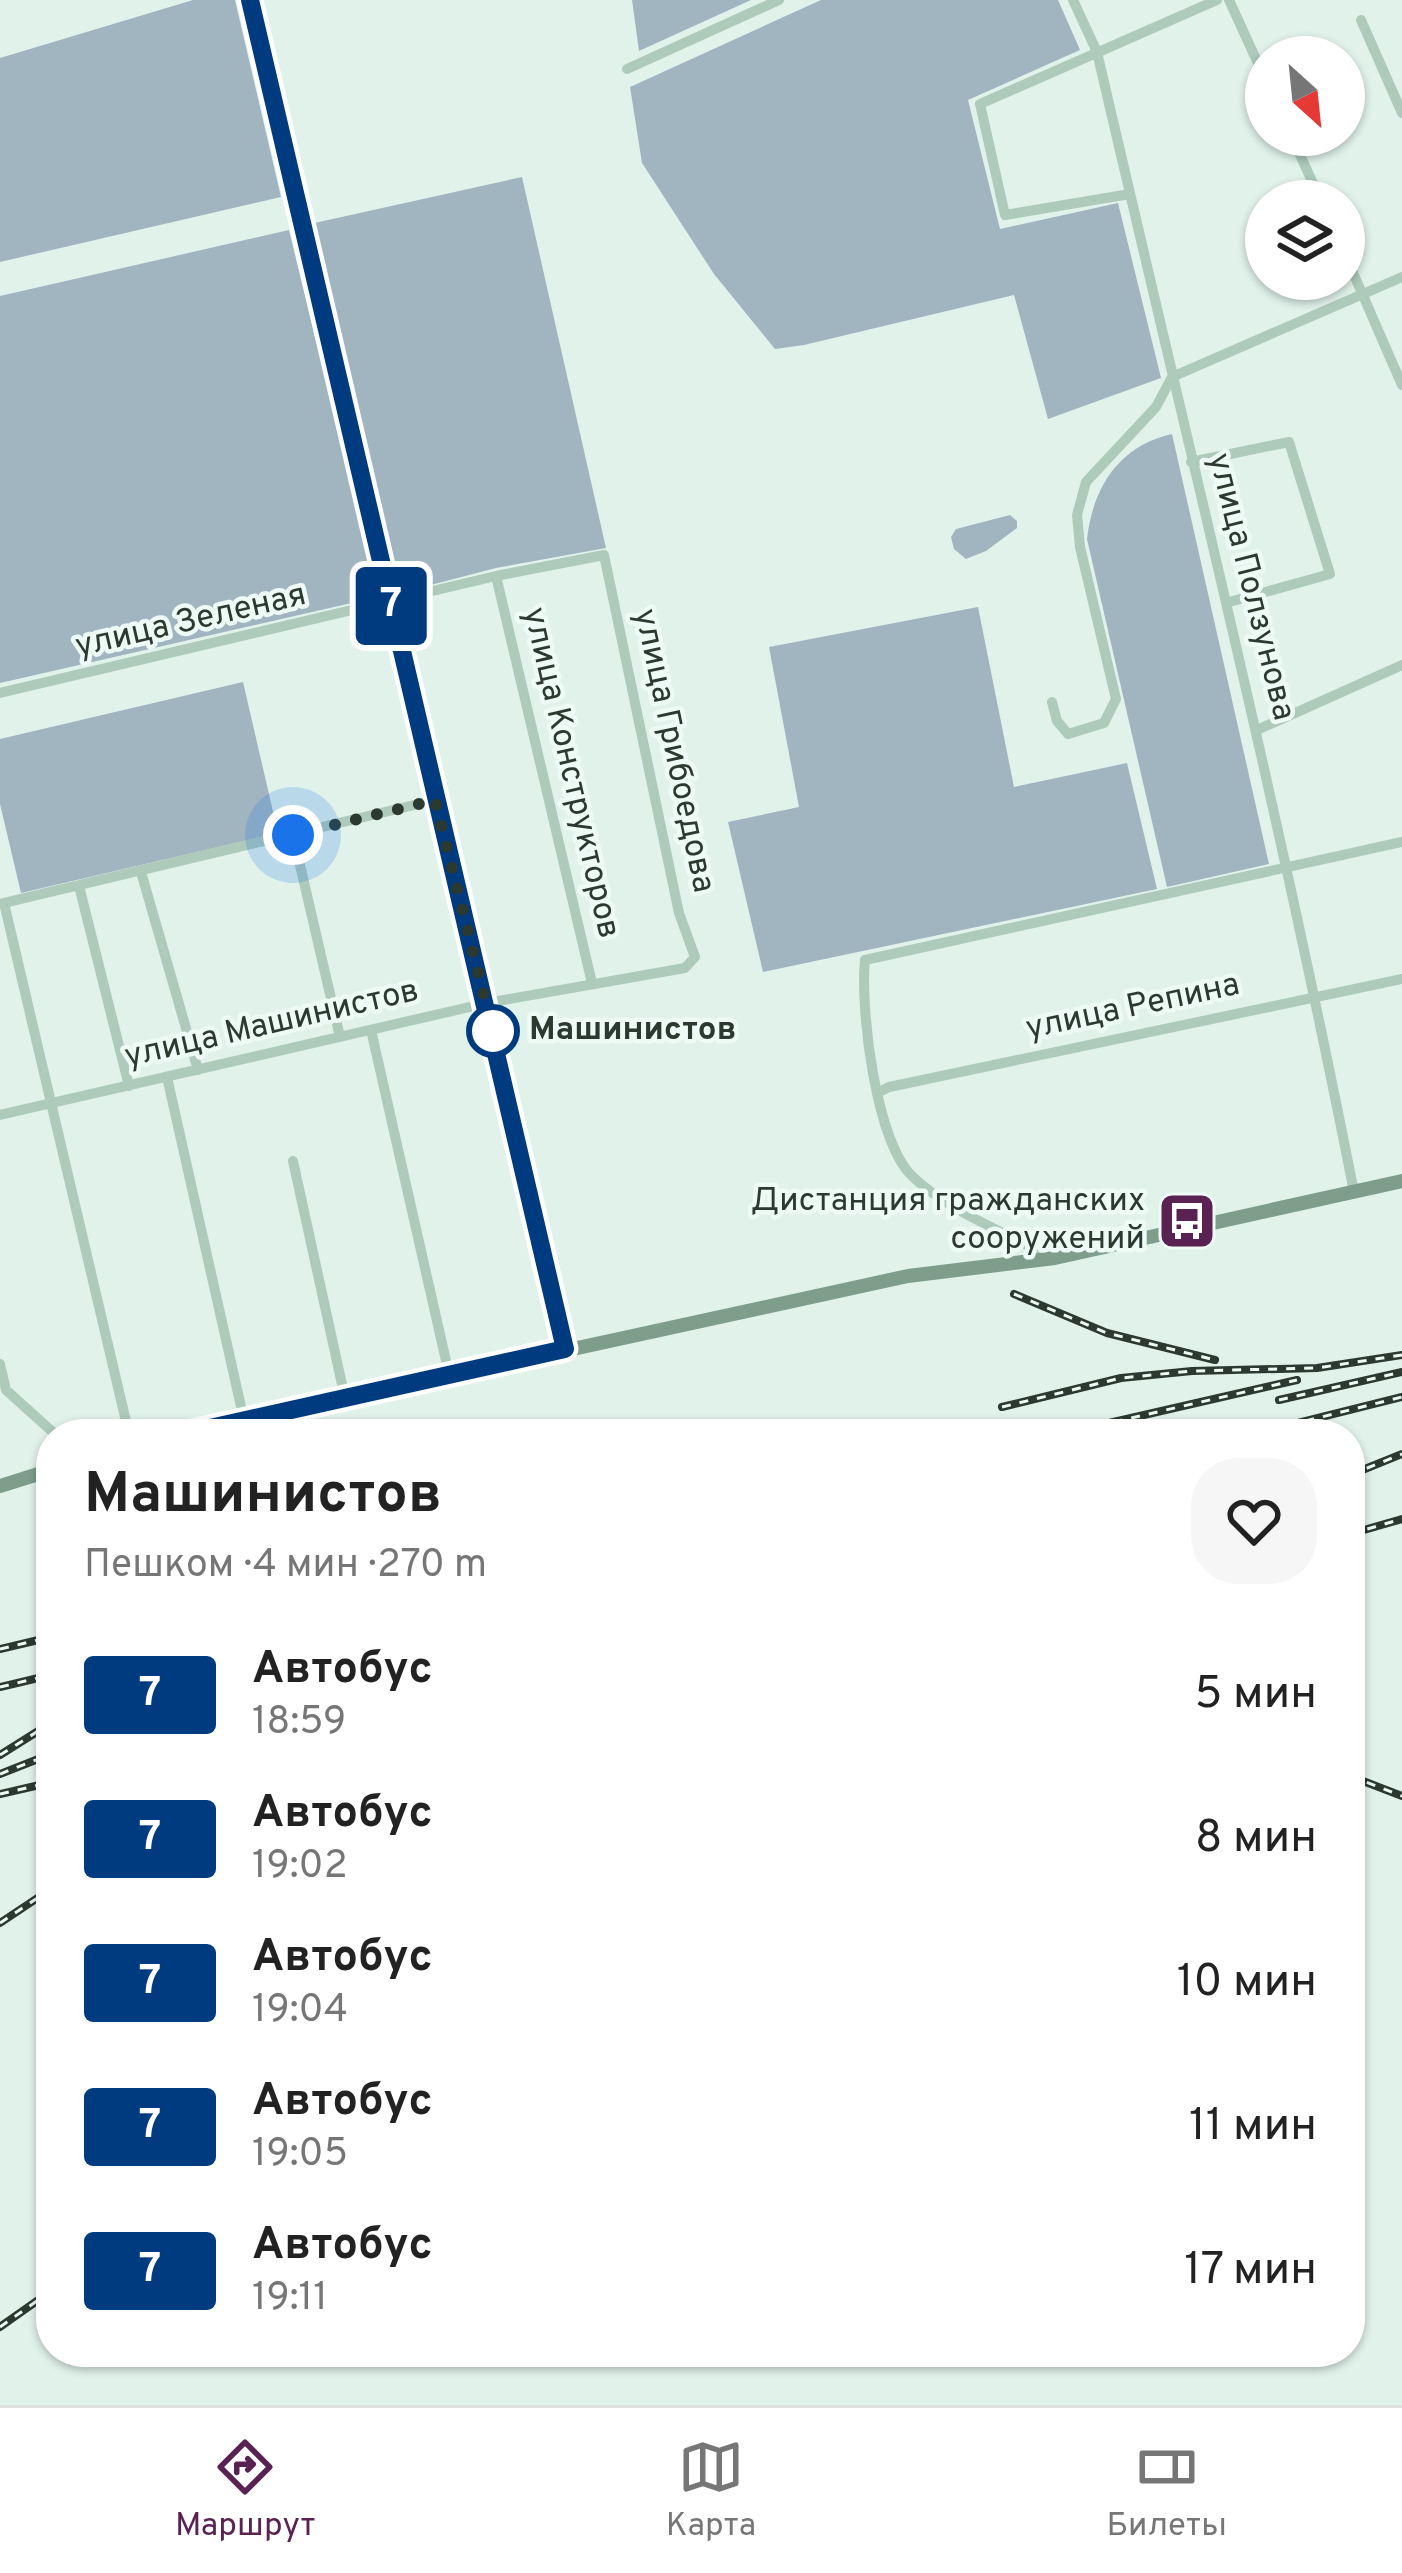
<!DOCTYPE html>
<html lang="ru">
<meta charset="utf-8">
<style>
:root{--surface:#fff;--page:#f6f6f6;--text:#222;--muted:#767676;--line:#e0e0e0;--accent:#592253}
body{margin:0;font-family:Overpass,sans-serif;background:var(--page);color:var(--text);height:100vh;display:flex;flex-direction:column;font-size:45px;white-space:nowrap}
*{box-sizing:border-box;margin:0}
p{font-size:39px;color:var(--muted)}
.icon{flex:none;width:66px;height:66px;fill:none;stroke:currentColor;stroke-width:2;stroke-linecap:round;stroke-linejoin:round}
.map{position:relative;flex:1;overflow:hidden}
.details{position:absolute;left:36px;top:1419px;width:1329px;height:948px;display:flex;flex-direction:column;background:var(--surface);border-radius:48px;box-shadow:0 3px 9px #0004}
.details>*{flex:none}
.badge{padding:0 24px;border-radius:9px;font-size:42px;line-height:78px}
.needle{width:78px;rotate:153deg}
.buttons{position:absolute;left:1245px;top:36px;display:grid;gap:24px}
.buttons a{display:grid;place-items:center;width:120px;height:120px;border-radius:50%;background:var(--surface);box-shadow:0 3px 9px #0004;font-size:60px}
.you{position:absolute;width:60px;height:60px;margin:-30px;border:9px solid #fff;border-radius:50%;background:#1a73e8;box-shadow:0 0 0 18px #1a73e833}
.map>.badge{position:absolute;translate:-50% -50%;box-shadow:0 0 0 6px #fff}
.round{display:grid;place-items:center;flex:none;width:126px;height:126px;border-radius:48px;background:var(--page)}
.head{display:flex;align-items:center;justify-content:space-between;height:204px;padding:0 48px}
h1{font-size:57px;font-weight:700;line-height:90px}
ul{padding:0;list-style:none}
li{display:flex;align-items:center;gap:36px;height:144px;padding:0 48px}
li div{flex:1}
li b{display:block;font-size:45px}
li em{font-style:normal}
li .badge{min-width:132px;font-weight:700;text-align:center}
.menu{display:flex;justify-content:space-around;align-items:center;height:168px;border-top:3px solid var(--line);background:var(--surface);font-size:33px;color:var(--muted)}
.menu a{display:grid;justify-items:center;gap:6px}
.menu .selected{color:var(--accent)}
.map>svg:first-child{display:block}
.green{fill:#a1b5c1}
.lines{fill:none;stroke-linecap:round;stroke-linejoin:round}
.street{stroke:#adcabb;stroke-width:10}
.secondary{stroke:#7e9e8b;stroke-width:14}
.rail-casing{stroke:#2b3930;stroke-width:8}
.rail{stroke:#edfaf5;stroke-width:3;stroke-dasharray:9;stroke-linecap:butt}
.line-casing{stroke:#fff;stroke-width:27}
.line{stroke:#003b80;stroke-width:18}
.walk{stroke:#2b3930;stroke-width:12;stroke-dasharray:0 21.6}
.stop-dot{fill:#fff;stroke:#003b80;stroke-width:6}
.labels{text-anchor:middle;dominant-baseline:central;stroke-width:9;stroke-linejoin:round;paint-order:stroke}
.street-label{font-size:33px;fill:#2b3930;stroke:#edfaf5}
.stop-label{font-size:33px;font-weight:bold;fill:#2b3930;stroke:#edfaf5;text-anchor:start}
.poi-label{font-size:33px;fill:#2b3930;stroke:#edfaf5;text-anchor:end}
</style>
<div class="map">
<svg width="1402" height="2405" viewBox="0 0 1402 2405">
<rect width="100%" height="100%" fill="#e1f2eb"/>
<!-- green -->
<path class="green" d="M 193,0 L 235,0 L 281,197 L 0,262 L 0,58 Z
M 632,0 L 751,0 L 639,51 Z
M 821,0 L 1058,0 L 1080,50 L 968,100 L 1000,229 L 1118,203 L 1161,378 L 1048,419 L 1014,295 L 804,345 L 775,349 L 714,274 L 642,163 L 630,87 Z
M 522,177 L 606,548 L 496,568 L 396,594 L 310,224 Z
M 289,230 L 378,597 L 0,683 L 0,296 Z
M 1172,434 L 1269,864 L 1167,887 L 1087,539 C 1093,487 1119,446 1172,434 Z
M 1010,515 L 1017,521 L 1017,528 L 986,551 L 966,559 L 954,549 L 951,537 L 956,529 Z
M 978,607 L 1014,787 L 1127,763 L 1157,889 L 763,972 L 728,822 L 799,807 L 769,647 Z
M 243,682 L 278,833 L 21,893 L 0,804 L 0,739 Z"/>
<g class="lines">
<!-- street -->
<path class="street" d="M 250,0 L 565,1349
M 1073,0 L 1097,52 C 1185,432 1279,810 1354,1192
M 1229,0 L 1266,81
M 1361,20 L 1402,113
M 627,69 L 779,0
M 1291,135 L 1321,201
M 1130,194 L 1005,215 L 980,104 L 1217,0
M 1344,252 L 1402,385
M 1191,462 L 1289,442 L 1330,574 L 1226,603
M 496,576 L 592,983
M 0,693 L 496,576 L 604,555 L 679,913 L 695,957 L 685,968 L 487,1003 L 0,1115
M 1052,702 L 1057,721 L 1068,734 L 1104,723 L 1116,699 L 1080,547 L 1077,515 L 1086,482 L 1156,407 L 1172,377 L 1402,277
M 1257,730 L 1402,665
M 293,835 L 340,1037
M 141,872 L 198,1070
M 79,886 L 129,1086
M 4,903 L 129,1434
M 0,904 L 435,800
M 371,1030 L 449,1374
M 167,1077 L 244,1420
M 877,1093 L 889,1087 L 1402,979
M 293,1161 L 345,1398
M 1036,1259 L 1033,1248 C 993,1227 945,1208 912,1176 C 876,1141 860,1011 865,960 L 1402,842
M 0,1364 L 6,1390 L 55,1434"/>
<!-- secondary -->
<path class="secondary" d="M 183,1434 L 908,1276 L 1055,1258 L 1402,1181
M 0,1486 L 51,1470"/>
<defs>
<path id="rail" d="M 1014,1294 L 1107,1333 L 1215,1360
M 1279,1400 L 1402,1372
M 1002,1407 L 1121,1378 L 1192,1371 L 1317,1368 L 1402,1355
M 1061,1434 L 1297,1380
M 1253,1434 L 1402,1397
M 1350,1475 L 1402,1454
M 1350,1534 L 1402,1519
M 0,1649 L 51,1637
M 0,1687 L 51,1675
M 0,1755 L 51,1723
M 0,1774 L 51,1754
M 1350,1776 L 1402,1796
M 0,1794 L 44,1784
M 0,1923 L 51,1889
M 0,2327 L 51,2291"/>
</defs>
<!-- rail casing -->
<use href="#rail" class="rail-casing"/>
<!-- rail -->
<use href="#rail" class="rail"/>
</g>
<g class="lines">
<defs>
<path id="line" d="M 183,1434 L 565,1349 L 250,0"/>
</defs>
<!-- line casing -->
<use href="#line" class="line-casing"/>
<!-- line -->
<use href="#line" class="line"/>
<!-- walk -->
<path class="walk" d="M 293,835 L 435,800 L 495,1040 L 493,1031"/>
</g>
<!-- icons -->
<defs>
<symbol id="bus-square" viewBox="-11 -11 22 22"><rect x="-9" y="-9" width="18" height="18" rx="4" fill="#592253" stroke="#edfaf5"/><path d="M-5-6H5V4H4V6H2V4H-2V6H-4V4H-5ZM-3.5-4V0h7V-4ZM-3.5 1.2v1.5H-2V1.2ZM2 1.2v1.5H3.5V1.2Z" fill="#fff"/></symbol>
</defs>
<g fill-rule="evenodd">
<use href="#bus-square" x="1154" y="1188" width="66" height="66"/>
</g>
<!-- markers -->
<circle class="stop-dot" cx="493" cy="1031" r="24"/>
<g class="labels">
<!-- street labels -->
<g class="street-label">
<text transform="translate(1250 587) rotate(76)">улица Ползунова</text>
<text transform="translate(191 622) rotate(-13)">улица Зеленая</text>
<text transform="translate(673 751) rotate(78)">улица Грибоедова</text>
<text transform="translate(570 773) rotate(77)">улица Конструкторов</text>
<text transform="translate(1133 1008) rotate(-12)">улица Репина</text>
<text transform="translate(272 1025) rotate(-13)">улица Машинистов</text>
</g>
<!-- stop labels -->
<g class="stop-label">
<text x="529" y="1031">Машинистов</text>
</g>
<!-- poi labels -->
<g class="poi-label">
<text x="1145" y="1202">Дистанция гражданских<tspan x="1145" dy="38">сооружений</tspan></text>
</g>
</g>
</svg>
<div class="buttons">
<a><svg class="needle" viewBox="-14 -14 28 28"><path d="M0-13l5 13h-10z" fill="#e53935"/><path d="M0 13l5-13h-10z" fill="#767676"/></svg></a>
<a><svg class="icon" aria-label="layers" viewBox="0 0 24 24"><path d="M12 4l9 5-9 5-9-5zM3 14l9 5 9-5"/></svg></a>
</div>
<div class="you" style="left:293px;top:835px"></div>
<b class="badge" style="left:391px;top:606px;background:#003b80;color:#fff">7</b>
<section class="details">
<div class="head"><div><h1>Машинистов</h1><p>Пешком · 4 мин · 270 m</p></div><a class="round"><svg class="icon" aria-label="heart" viewBox="0 0 24 24"><path d="M12 20l-8-8c-3-5 5-10 8-4 3-6 11-1 8 4z"/></svg></a></div>
<ul>
<li><span class="badge" style="background:#003b80;color:#fff">7</span><div><b>Автобус</b><p>18:59</p></div><em>5 мин</em></li>
<li><span class="badge" style="background:#003b80;color:#fff">7</span><div><b>Автобус</b><p>19:02</p></div><em>8 мин</em></li>
<li><span class="badge" style="background:#003b80;color:#fff">7</span><div><b>Автобус</b><p>19:04</p></div><em>10 мин</em></li>
<li><span class="badge" style="background:#003b80;color:#fff">7</span><div><b>Автобус</b><p>19:05</p></div><em>11 мин</em></li>
<li><span class="badge" style="background:#003b80;color:#fff">7</span><div><b>Автобус</b><p>19:11</p></div><em>17 мин</em></li>
</ul>
</section>
</div>
<nav class="menu">
<a class="selected"><svg class="icon" aria-label="directions" viewBox="0 0 24 24"><path d="M12 3l9 9-9 9-9-9zM9 14v-3h6M13 9l2 2-2 2"/></svg>Маршрут</a>
<a><svg class="icon" aria-label="map" viewBox="0 0 24 24"><path d="M3 6l6-2 6 2 6-2v14l-6 2-6-2-6 2zM9 4v14M15 6v14"/></svg>Карта</a>
<a><svg class="icon" aria-label="tickets" viewBox="0 0 24 24"><path d="M3 7h18v10H3zM15 7v10"/></svg>Билеты</a>
</nav>
